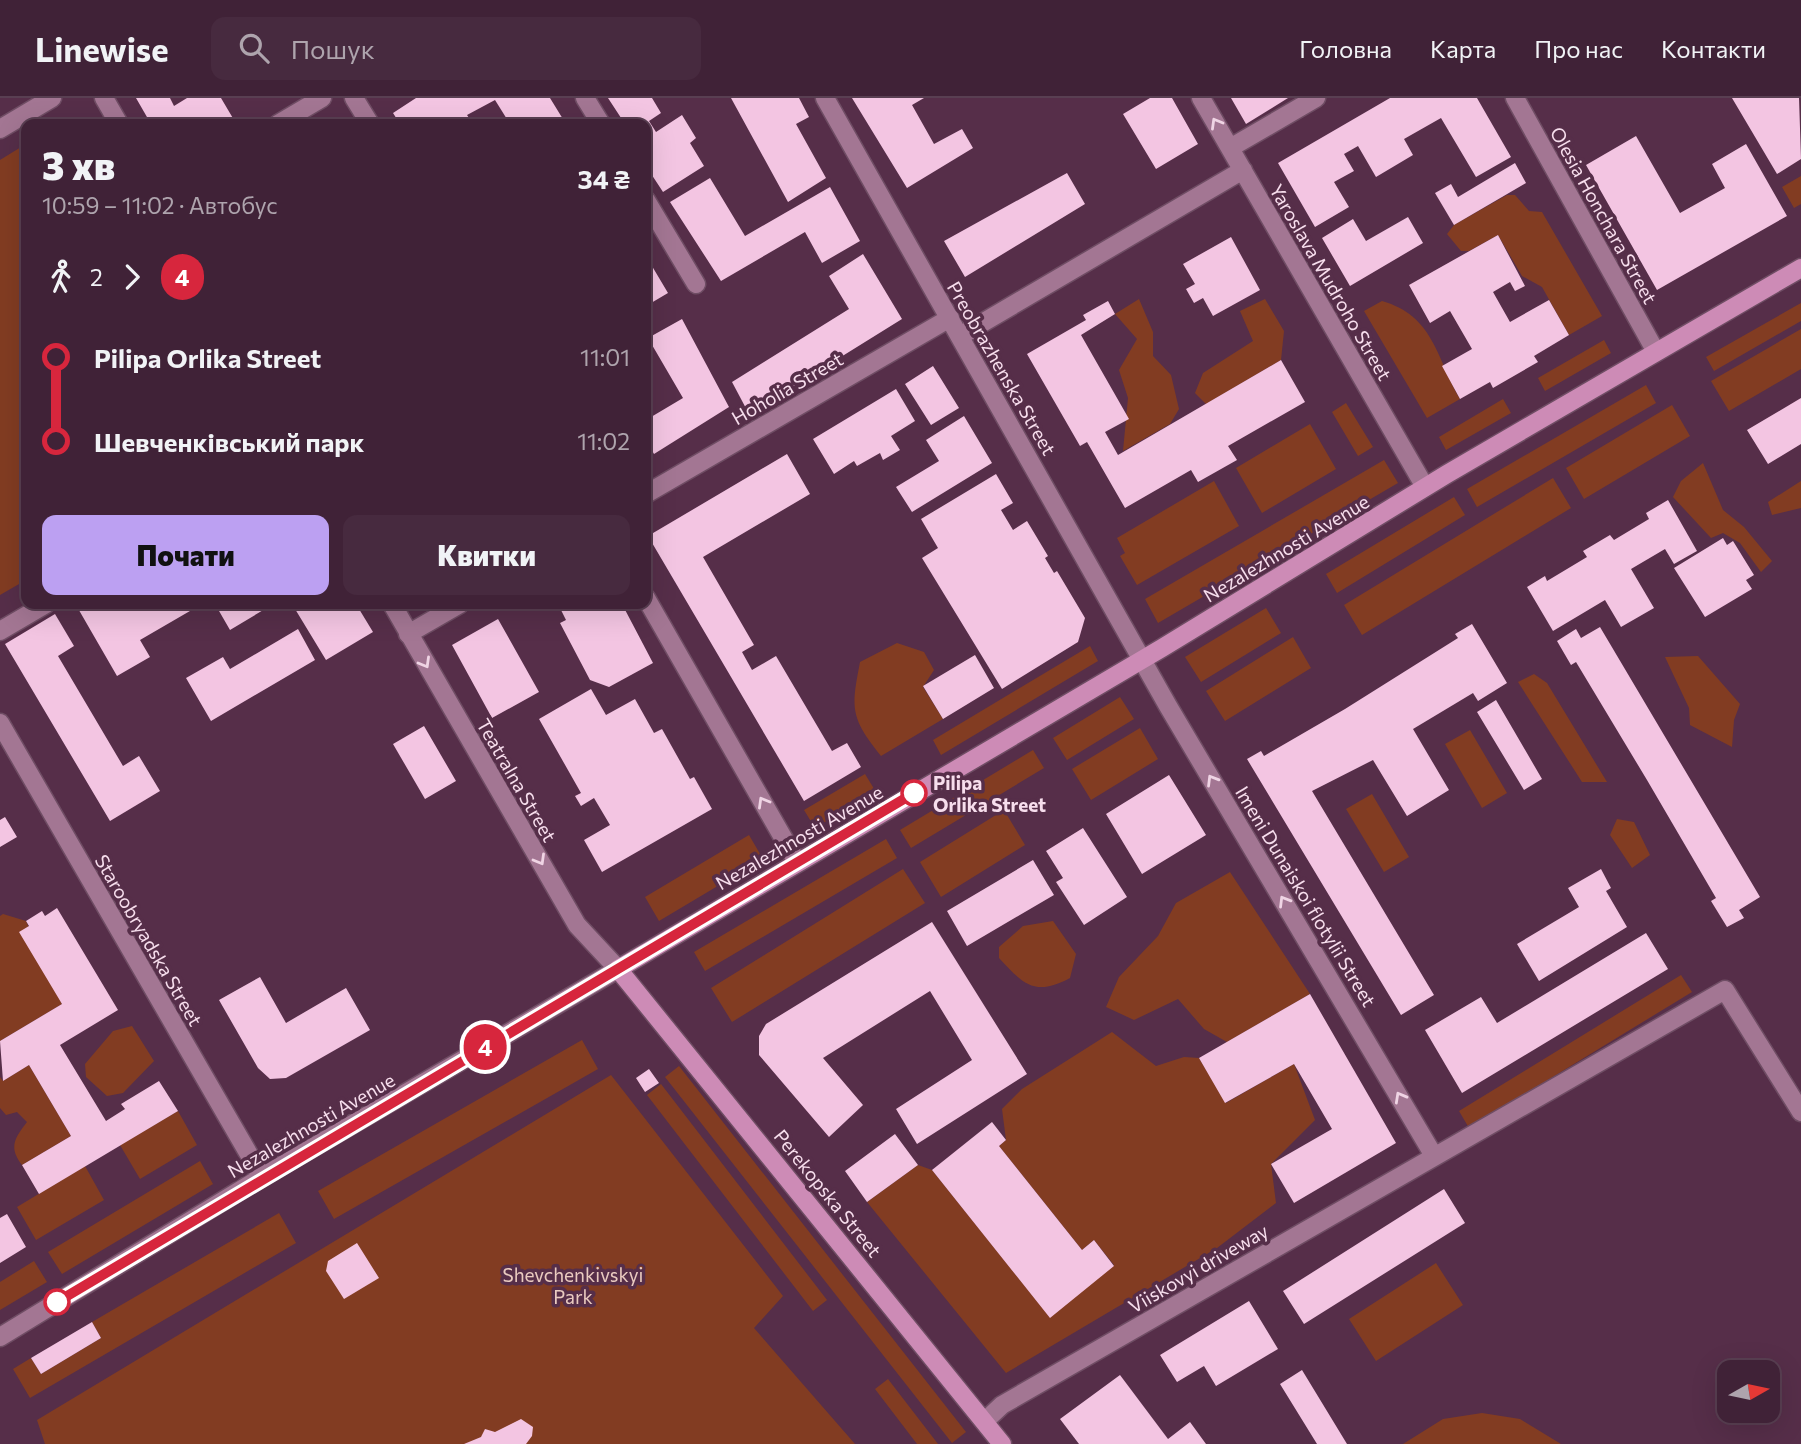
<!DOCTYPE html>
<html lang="uk">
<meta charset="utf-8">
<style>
:root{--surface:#402237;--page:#472a3f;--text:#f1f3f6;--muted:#aea4ad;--line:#593f52;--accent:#bca0f2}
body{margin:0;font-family:Commissioner,sans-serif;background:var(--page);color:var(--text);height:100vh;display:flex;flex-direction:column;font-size:26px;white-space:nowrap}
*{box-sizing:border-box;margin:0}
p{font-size:23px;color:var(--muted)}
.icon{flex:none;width:38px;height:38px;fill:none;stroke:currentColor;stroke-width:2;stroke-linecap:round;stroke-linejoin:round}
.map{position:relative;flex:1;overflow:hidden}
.panel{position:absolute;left:21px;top:21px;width:630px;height:490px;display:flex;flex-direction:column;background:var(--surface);border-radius:14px;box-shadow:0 7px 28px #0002,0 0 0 2px var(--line)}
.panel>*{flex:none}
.badge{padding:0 14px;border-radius:23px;font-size:24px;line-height:46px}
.needle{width:46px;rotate:81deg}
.tools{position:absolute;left:1717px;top:1262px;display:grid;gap:14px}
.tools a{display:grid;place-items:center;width:63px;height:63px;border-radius:14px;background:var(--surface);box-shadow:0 7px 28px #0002,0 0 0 2px var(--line);font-size:35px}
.map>.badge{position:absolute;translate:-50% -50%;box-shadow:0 0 0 4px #fff}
.legs{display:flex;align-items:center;gap:10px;height:77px;padding:0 21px;font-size:23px}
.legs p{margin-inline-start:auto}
.headline{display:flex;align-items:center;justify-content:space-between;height:119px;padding:0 21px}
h1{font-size:38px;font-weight:800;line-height:52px}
.button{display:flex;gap:14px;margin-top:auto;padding:14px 21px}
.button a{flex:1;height:80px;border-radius:14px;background:var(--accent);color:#111;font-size:28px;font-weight:800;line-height:80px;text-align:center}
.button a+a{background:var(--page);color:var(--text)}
ul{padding:0 21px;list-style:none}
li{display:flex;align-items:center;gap:24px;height:84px;font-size:26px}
li i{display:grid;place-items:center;width:10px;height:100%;margin:0 9px;background:currentColor}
li i::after{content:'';width:18px;height:18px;margin:-9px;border:5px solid;border-radius:50%;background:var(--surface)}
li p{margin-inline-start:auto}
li:first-child i{background:linear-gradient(#0000 50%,currentColor 0)}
li:last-child i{background:linear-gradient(currentColor 50%,#0000 0)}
header{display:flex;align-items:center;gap:42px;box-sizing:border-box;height:98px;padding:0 35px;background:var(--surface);border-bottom:2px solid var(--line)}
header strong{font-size:33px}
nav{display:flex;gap:38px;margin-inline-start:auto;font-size:24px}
.search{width:490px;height:63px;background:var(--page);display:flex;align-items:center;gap:18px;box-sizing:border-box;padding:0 24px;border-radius:14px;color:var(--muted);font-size:26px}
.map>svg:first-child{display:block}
.green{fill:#823c22}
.building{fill:#f3c5e2}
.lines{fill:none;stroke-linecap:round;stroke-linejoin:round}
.minor-casing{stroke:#6f4d64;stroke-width:21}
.tertiary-casing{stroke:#6f4d64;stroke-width:21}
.primary-casing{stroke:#6f4d64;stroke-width:21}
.minor{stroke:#a37693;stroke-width:18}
.tertiary{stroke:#a37693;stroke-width:18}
.primary{stroke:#cd8bb6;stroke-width:18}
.oneway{stroke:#efd4e4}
.line-1-casing{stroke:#fff;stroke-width:16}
.line-1{stroke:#d7263d;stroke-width:10}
.stop-1-dot{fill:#fff;stroke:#d7263d;stroke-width:3.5}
.labels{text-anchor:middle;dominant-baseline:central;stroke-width:7;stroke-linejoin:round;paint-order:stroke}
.street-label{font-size:19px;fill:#f7deed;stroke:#562e49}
.stop-label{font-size:19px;font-weight:bold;fill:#f7deed;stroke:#562e49;text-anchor:start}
.park-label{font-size:19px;fill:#eacbc0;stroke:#562e49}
</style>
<header>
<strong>Linewise</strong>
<div class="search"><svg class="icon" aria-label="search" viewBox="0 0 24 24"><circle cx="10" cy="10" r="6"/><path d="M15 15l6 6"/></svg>Пошук</div>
<nav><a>Головна</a><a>Карта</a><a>Про нас</a><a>Контакти</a></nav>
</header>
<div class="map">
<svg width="1801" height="1346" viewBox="0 0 1801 1346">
<rect width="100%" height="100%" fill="#562e49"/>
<!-- green -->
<path class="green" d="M 26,46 L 26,482 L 0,497 L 0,62 Z
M 1801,78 L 1801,106 L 1794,110 L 1782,89 Z
M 1507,97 L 1515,97 L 1529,113 L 1542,114 L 1602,218 L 1569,237 L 1542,189 L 1522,178 L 1498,137 L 1469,153 L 1461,153 L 1447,136 L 1454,127 Z
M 1139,201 L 1153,234 L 1153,258 L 1171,277 L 1179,311 L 1170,326 L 1123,353 L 1128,300 L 1119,272 L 1137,241 L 1115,216 Z
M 1265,201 L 1284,233 L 1281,262 L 1206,306 L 1195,295 L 1203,275 L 1253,243 L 1240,213 Z
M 1382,203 C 1434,218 1436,259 1460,301 L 1427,320 L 1364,213 Z
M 1801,205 L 1801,223 L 1714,273 L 1706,259 Z
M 1801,231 L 1801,271 L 1729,313 L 1711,283 Z
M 1604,242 L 1611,255 L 1545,293 L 1538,280 Z
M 1646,287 L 1656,305 L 1477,409 L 1467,391 Z
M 1503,301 L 1511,315 L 1446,352 L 1439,339 Z
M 1346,305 L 1373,349 L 1358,358 L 1332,314 Z
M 1672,307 L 1690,338 L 1584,401 L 1566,370 Z
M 1310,326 L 1336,371 L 1262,415 L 1236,370 Z
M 1384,362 L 1398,385 L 1158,525 L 1145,501 Z
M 1703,365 L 1723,412 L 1744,429 L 1772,463 L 1761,474 L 1740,445 L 1723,435 L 1711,440 L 1673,399 L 1681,383 Z
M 1553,380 L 1571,410 L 1362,537 L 1344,507 Z
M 1214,383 L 1239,428 L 1137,487 L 1120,458 L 1125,455 L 1117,440 Z
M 1801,383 L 1801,410 L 1772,417 L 1768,404 Z
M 1454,399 L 1465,417 L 1337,495 L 1326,476 Z
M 1266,510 L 1281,535 L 1201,584 L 1185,559 Z
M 1293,539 L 1311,570 L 1225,623 L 1206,593 Z
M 897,545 L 924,554 L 934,572 L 923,589 L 943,621 L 881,658 C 850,619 851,611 860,564 Z
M 1090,548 L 1098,563 L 941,657 L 933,642 Z
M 1698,558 L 1740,606 L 1734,622 L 1732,649 L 1690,627 L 1689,610 L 1665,559 Z
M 1534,576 L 1547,585 L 1607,684 L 1582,684 L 1518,584 Z
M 1120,599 L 1134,621 L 1067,662 L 1053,640 Z
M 1140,630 L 1158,661 L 1091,702 L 1072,671 Z
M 1470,632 L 1507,695 L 1482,710 L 1445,646 Z
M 1033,652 L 1044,670 L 911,750 L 900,732 Z
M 865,676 L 876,694 L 815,730 L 804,712 Z
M 1372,696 L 1409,759 L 1384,774 L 1346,711 Z
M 1004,712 L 1025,747 L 941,799 L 920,764 Z
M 1617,721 L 1634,724 L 1650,757 L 1632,770 L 1610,737 Z
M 749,737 L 763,761 L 659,823 L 645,799 Z
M 886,741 L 897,760 L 705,873 L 694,854 Z
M 903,771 L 925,805 L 732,924 L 711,890 Z
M 1230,774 L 1310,896 L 1227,944 L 1204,931 L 1178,901 L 1134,922 L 1106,909 L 1119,879 L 1158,838 L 1176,805 Z
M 3,816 L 26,823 L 62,906 L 0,943 L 0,818 Z
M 1053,823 L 1076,856 L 1070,880 C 1035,899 1023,886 999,860 L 999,849 L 1023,828 Z
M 1681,877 L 1692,894 L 1469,1030 L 1459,1013 Z
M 132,928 L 154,963 L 123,995 L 107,998 L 86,979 L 85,966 L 113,933 Z
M 1112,934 L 1156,968 L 1184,959 L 1199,960 L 1226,1005 L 1294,966 L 1315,1022 L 1271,1066 L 1276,1105 L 1217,1150 L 1006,1275 L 867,1104 L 918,1067 L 932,1072 L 1050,1219 L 1114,1167 L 1094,1142 L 1082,1152 L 999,1048 L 1006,1042 L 1002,1011 L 1022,991 Z
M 582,942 L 598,971 L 334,1121 L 318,1093 Z
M 29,967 L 71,1038 L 22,1067 C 8,1049 15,1040 27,1024 L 17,1014 L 6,1017 L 0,1010 L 0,979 L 3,983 Z
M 679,968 L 966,1334 L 952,1345 L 665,979 Z
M 611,977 L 783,1198 L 754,1230 L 855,1346 L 45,1346 L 37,1322 Z
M 661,986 L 827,1202 L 813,1213 L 647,997 Z
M 178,1013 L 197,1047 L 140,1081 L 120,1047 Z
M 200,1063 L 213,1086 L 62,1176 L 48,1154 Z
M 85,1068 L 104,1102 L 36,1142 L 17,1109 Z
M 279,1115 L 296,1145 L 30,1300 L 13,1271 L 31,1260 L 41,1276 L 101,1240 L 92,1224 Z
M 34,1163 L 47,1184 L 0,1212 L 0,1184 Z
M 1436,1165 L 1463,1207 L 1376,1263 L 1349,1221 Z
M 888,1281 L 938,1346 L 917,1346 L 875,1291 Z
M 1482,1315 L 1520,1321 L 1561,1346 L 1403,1346 L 1443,1321 Z"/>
<!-- building -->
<path class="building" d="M 136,0 L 170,0 L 174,8 L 187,0 L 221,0 L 234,22 L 226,26 L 151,26 Z
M 416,0 L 550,0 L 566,26 L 510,26 L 495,2 L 467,17 L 473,26 L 400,26 L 393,15 Z
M 608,0 L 652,0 L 661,15 L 649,23 L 656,34 L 682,17 L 696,40 L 690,45 L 704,68 L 663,94 L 646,68 L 646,26 L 625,26 Z
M 731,0 L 799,0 L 809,19 L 796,26 L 826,80 L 788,104 Z
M 852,0 L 924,0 L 912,7 L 934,46 L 962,31 L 973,50 L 907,90 Z
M 1150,0 L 1172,0 L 1198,46 L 1156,71 L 1123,16 Z
M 1231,0 L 1288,0 L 1246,26 Z
M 1390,0 L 1477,0 L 1511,59 L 1476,79 L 1441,20 L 1404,41 L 1413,57 L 1376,79 L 1358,48 L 1344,56 L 1354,73 L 1334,84 L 1349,109 L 1315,129 L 1278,65 Z
M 1732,0 L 1799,0 L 1801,61 L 1777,76 Z
M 1636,38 L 1680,115 L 1725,90 L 1712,66 L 1746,46 L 1787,118 L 1657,192 L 1586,67 Z
M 1515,65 L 1526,85 L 1454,127 L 1435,95 L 1451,86 L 1458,99 Z
M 1067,75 L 1085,106 L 965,179 L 944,143 Z
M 710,80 L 745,138 L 830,89 L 860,143 L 822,165 L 805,134 L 721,183 L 670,104 Z
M 1408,119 L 1423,145 L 1350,188 L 1322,140 L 1353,121 L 1366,143 Z
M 1498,137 L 1525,188 L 1515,193 L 1510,184 L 1493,194 L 1510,224 L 1549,202 L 1569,237 L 1534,258 L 1538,264 L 1493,290 L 1490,284 L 1460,301 L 1442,268 L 1472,251 L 1450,213 L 1430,225 L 1409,187 Z
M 1231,139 L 1260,192 L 1213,218 L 1203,200 L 1194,205 L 1186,191 L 1195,186 L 1183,166 Z
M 863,156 L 902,221 L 749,316 L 732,284 L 849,211 L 829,178 Z
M 646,158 L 668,195 L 646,208 Z
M 1108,203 L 1115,216 L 1081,237 L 1129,321 L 1105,334 L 1118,357 L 1281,262 L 1305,304 L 1228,348 L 1237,362 L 1198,384 L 1191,372 L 1125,410 L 1087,344 L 1080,348 L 1027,256 L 1086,222 L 1083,217 Z
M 682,221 L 729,309 L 654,356 L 646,342 L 646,322 L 683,300 L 648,240 Z
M 933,268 L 959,310 L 931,327 L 905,286 Z
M 896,291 L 915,323 L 891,338 L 900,352 L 883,362 L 880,355 L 857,368 L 854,363 L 834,376 L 813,341 Z
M 1801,300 L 1801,346 L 1768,366 L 1747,332 Z
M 964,318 L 992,365 L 912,414 L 896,389 L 939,363 L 926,342 Z
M 787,356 L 810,396 L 703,459 L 754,547 L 742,554 L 752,572 L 776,558 L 832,653 L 847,645 L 861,669 L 804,703 L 648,438 Z
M 996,376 L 1013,405 L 1001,412 L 1013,432 L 1027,423 L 1048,458 L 1045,460 L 1054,475 L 1057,473 L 1085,520 L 1078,544 L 1002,591 L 922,460 L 938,450 L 921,421 Z
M 1668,402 L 1697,453 L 1674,466 L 1665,451 L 1631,471 L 1654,510 L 1621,529 L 1605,502 L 1553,533 L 1527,489 L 1545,478 L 1547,483 L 1587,459 L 1583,453 L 1610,437 L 1614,442 L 1649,421 L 1646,415 Z
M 1723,440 L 1727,447 L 1733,443 L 1754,477 L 1746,482 L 1752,491 L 1705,519 L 1674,470 Z
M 202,506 L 140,542 L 150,559 L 117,578 L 76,507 Z
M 215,506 L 262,506 L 265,511 L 230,532 Z
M 292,506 L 356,506 L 373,534 L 326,562 Z
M 558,506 L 622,506 L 653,565 L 609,589 L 590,582 L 560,525 L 566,522 Z
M 55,516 L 74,548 L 58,558 L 123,668 L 139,658 L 160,693 L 110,723 L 5,546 Z
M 498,521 L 539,594 L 492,620 L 452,547 Z
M 1472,526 L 1507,585 L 1478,603 L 1473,595 L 1413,631 L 1449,692 L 1407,718 L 1373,662 L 1312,693 L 1434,897 L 1401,917 L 1247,661 L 1261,653 L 1264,658 L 1345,611 L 1458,540 L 1455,536 Z
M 1600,529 L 1760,799 L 1739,812 L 1744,820 L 1727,829 L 1711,803 L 1716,800 L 1647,682 L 1576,564 L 1571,567 L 1557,543 L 1576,531 L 1581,540 Z
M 298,531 L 315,562 L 211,623 L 186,580 L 223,559 L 230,571 Z
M 975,557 L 994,590 L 943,621 L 923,588 Z
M 591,591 L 606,617 L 635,601 L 654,635 L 662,631 L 690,681 L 694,679 L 712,711 L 602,774 L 584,742 L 610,727 L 594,700 L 581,708 L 575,698 L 581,695 L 539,621 Z
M 1496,602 L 1542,681 L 1524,692 L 1477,614 Z
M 424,628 L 456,683 L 425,701 L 393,646 Z
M 1169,677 L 1206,737 L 1142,776 L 1106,716 Z
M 5,719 L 17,739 L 0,749 L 0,722 Z
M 1083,730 L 1127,799 L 1084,827 L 1056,784 L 1063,780 L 1046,753 Z
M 1033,762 L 1054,797 L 967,848 L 947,813 Z
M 1601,771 L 1611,790 L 1606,793 L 1627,829 L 1539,883 L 1517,846 L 1579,809 L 1568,790 Z
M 57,810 L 118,912 L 60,947 L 106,1023 L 125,1011 L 121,1006 L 159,983 L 178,1013 L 39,1096 L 22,1067 L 71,1038 L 29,967 L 3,983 L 0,943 L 62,906 L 19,834 L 29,828 L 26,823 L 42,813 L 45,818 Z
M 932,824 L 1027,976 L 917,1046 L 896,1011 L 972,962 L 930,893 L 823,960 L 863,1007 L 829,1039 L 759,957 L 759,938 L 766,926 Z
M 1646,835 L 1668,871 L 1462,995 L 1425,932 L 1481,899 L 1497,925 Z
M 260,879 L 286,925 L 346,890 L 370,932 L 286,980 L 270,981 L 258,970 L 219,902 Z
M 1310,896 L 1396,1045 L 1294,1105 L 1271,1066 L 1332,1031 L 1294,966 L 1225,1005 L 1199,960 Z
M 649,971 L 659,985 L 645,994 L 636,980 Z
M 992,1024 L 1006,1042 L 999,1048 L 1082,1152 L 1094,1142 L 1114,1168 L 1050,1220 L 932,1072 Z
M 895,1036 L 918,1067 L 867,1104 L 845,1073 Z
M 1444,1091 L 1465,1125 L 1304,1226 L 1283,1193 Z
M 7,1116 L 26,1149 L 0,1165 L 0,1120 Z
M 357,1145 L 379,1180 L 344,1201 L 326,1173 L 328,1163 Z
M 1249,1203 L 1278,1251 L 1216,1288 L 1204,1268 L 1177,1284 L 1160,1257 Z
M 92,1224 L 101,1240 L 41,1276 L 31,1260 Z
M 1302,1272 L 1347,1346 L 1317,1346 L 1280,1286 Z
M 1120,1277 L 1168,1341 L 1190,1324 L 1206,1346 L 1079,1346 L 1060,1321 Z
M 521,1321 L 533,1329 L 532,1338 L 526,1346 L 464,1346 L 481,1339 L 485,1331 L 495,1334 Z"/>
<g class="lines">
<defs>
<path id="minor" d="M 354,0 L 370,26
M 585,0 L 601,26
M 825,0 L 1168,608 L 1434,1058
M 1201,0 L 1425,389
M 1515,0 L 1656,254
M 0,31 L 52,0
M 1230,50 L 1316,0
M 646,102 L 696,186
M 960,238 L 1243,72
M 646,396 L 950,220
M 646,500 L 797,764
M 0,533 L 46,506
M 408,536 L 460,506
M 0,625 L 262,1079
M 985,1323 L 1002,1307 L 1725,892 L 1801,1014"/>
<path id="tertiary" d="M 104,0 L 119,26
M 278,26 L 322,0
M 0,1239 L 262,1079 L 618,871 L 577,827 L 392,506"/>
<path id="primary" d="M 1002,1346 L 618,871 L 1162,550 L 1447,376 L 1801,170"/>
</defs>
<!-- minor casing -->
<use href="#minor" class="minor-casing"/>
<!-- tertiary casing -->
<use href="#tertiary" class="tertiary-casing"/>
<!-- primary casing -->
<use href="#primary" class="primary-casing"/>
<!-- minor -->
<use href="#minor" class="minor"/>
<!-- tertiary -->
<use href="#tertiary" class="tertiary"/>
<!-- primary -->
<use href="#primary" class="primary"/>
</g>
<!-- one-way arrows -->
<defs><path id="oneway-chevron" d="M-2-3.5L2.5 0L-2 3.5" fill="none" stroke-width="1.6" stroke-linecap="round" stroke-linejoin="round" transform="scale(1.75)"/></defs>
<g class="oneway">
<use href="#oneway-chevron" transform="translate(1216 25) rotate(-120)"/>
<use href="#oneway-chevron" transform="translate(425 565) rotate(60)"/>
<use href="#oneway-chevron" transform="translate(1212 682) rotate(-121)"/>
<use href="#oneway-chevron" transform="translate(763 704) rotate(-120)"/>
<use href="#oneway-chevron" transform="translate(540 762) rotate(60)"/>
<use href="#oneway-chevron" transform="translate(1284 803) rotate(-121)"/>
<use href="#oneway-chevron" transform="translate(1400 999) rotate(-119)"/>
</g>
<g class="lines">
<defs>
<path id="line-1" d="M 57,1204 L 914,695"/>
</defs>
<!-- line-1 casing -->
<use href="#line-1" class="line-1-casing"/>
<!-- line-1 -->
<use href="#line-1" class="line-1"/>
</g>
<!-- markers -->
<g class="stop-1-dot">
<circle cx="914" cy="695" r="12"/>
<circle cx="57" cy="1204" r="12"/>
</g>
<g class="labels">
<!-- street labels -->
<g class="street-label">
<text transform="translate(1604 117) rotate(61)">Olesia Honchara Street</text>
<text transform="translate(1331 184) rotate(60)">Yaroslava Mudroho Street</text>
<text transform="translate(1002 270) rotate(60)">Preobrazhenska Street</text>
<text transform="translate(787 290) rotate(-30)">Hoholia Street</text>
<text transform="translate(1286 450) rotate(-31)">Nezalezhnosti Avenue</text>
<text transform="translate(517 682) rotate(60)">Teatralna Street</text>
<text transform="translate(799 739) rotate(-30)">Nezalezhnosti Avenue</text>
<text transform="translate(1306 798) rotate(59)">Imeni Dunaiskoi flotylii Street</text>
<text transform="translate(149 842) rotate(60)">Staroobryadska Street</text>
<text transform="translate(311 1027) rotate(-30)">Nezalezhnosti Avenue</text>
<text transform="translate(828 1095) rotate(51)">Perekopska Street</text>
<text transform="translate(1198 1170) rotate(-30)">Viiskovyi driveway</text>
</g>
<!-- stop labels -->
<g class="stop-label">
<text x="933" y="684">Pilipa<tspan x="933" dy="22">Orlika Street</tspan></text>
</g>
<!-- park labels -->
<g class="park-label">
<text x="573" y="1176">Shevchenkivskyi<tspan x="573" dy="22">Park</tspan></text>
</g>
</g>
</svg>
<div class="tools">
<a><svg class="needle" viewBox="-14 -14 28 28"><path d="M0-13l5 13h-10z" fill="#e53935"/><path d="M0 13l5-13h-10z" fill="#aea4ad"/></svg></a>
</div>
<b class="badge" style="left:485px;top:949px;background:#d7263d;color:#fff">4</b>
<section class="panel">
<div class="headline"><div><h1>3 хв</h1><p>10:59 – 11:02 · Автобус</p></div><b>34 ₴</b></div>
<div class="legs"><svg class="icon" aria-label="walk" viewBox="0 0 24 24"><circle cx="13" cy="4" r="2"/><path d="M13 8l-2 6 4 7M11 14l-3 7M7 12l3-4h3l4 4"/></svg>2<svg class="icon" aria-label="forward" viewBox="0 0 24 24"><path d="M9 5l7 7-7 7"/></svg><b class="badge" style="background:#d7263d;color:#fff">4</b></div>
<ul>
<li><i style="color:#d7263d"></i><b>Pilipa Orlika Street</b><p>11:01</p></li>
<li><i style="color:#d7263d"></i><b>Шевченківський парк</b><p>11:02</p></li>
</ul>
<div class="button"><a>Почати</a><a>Квитки</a></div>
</section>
</div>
